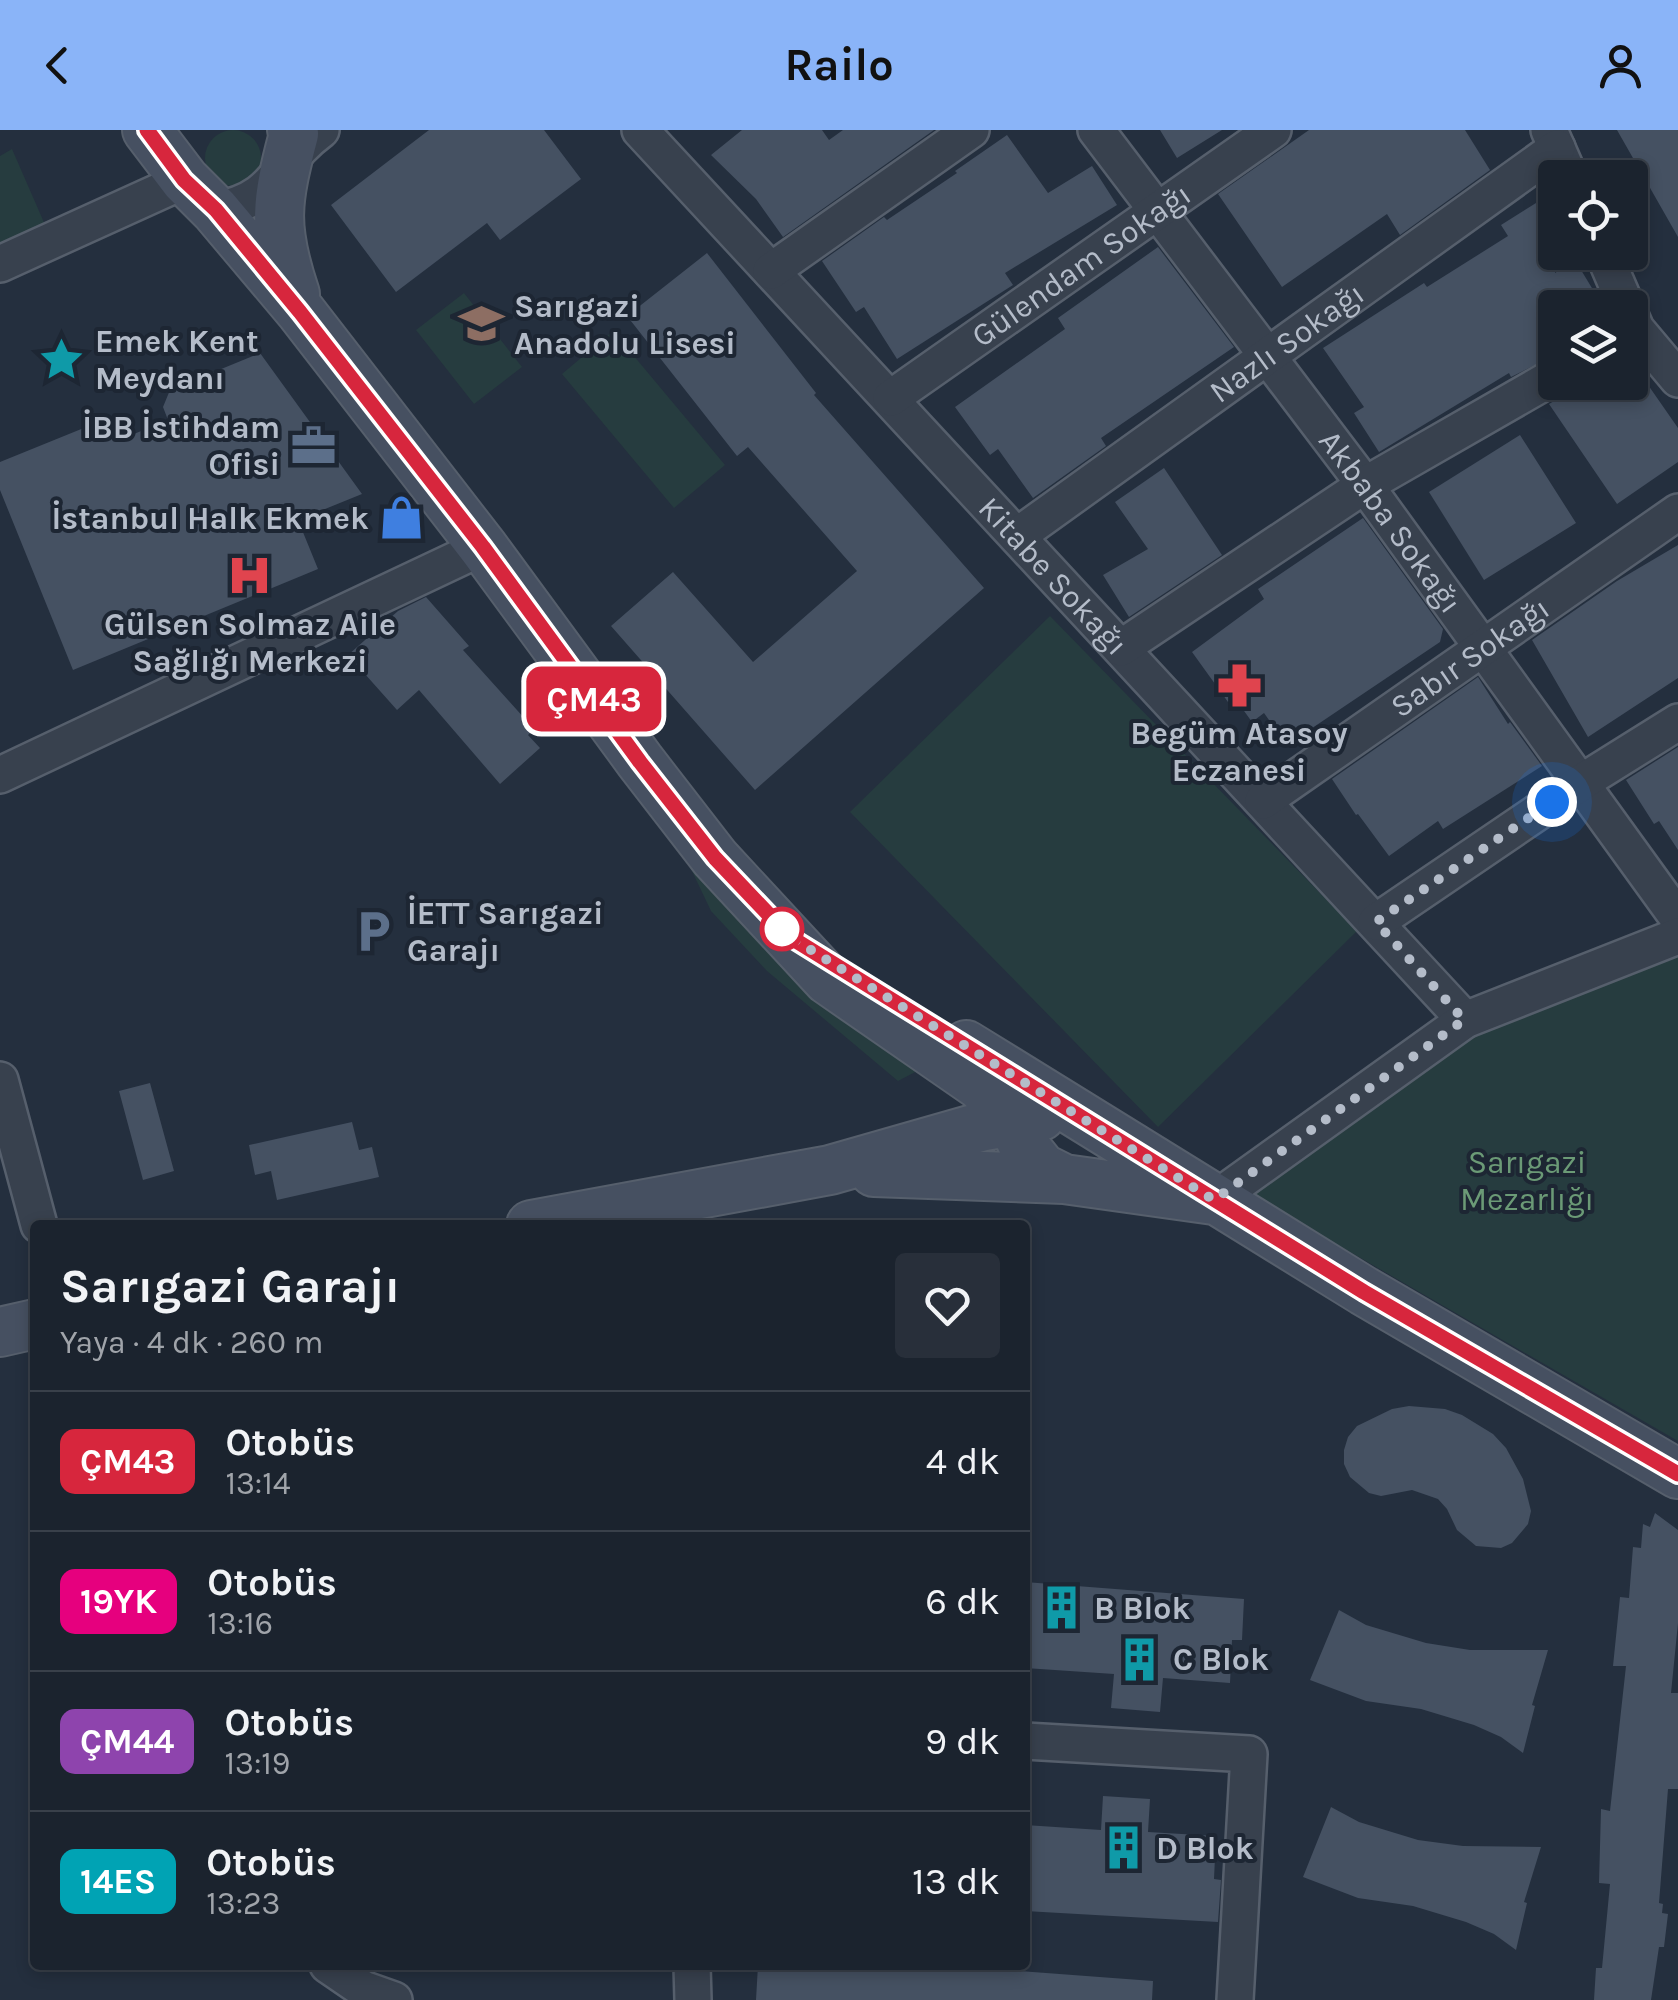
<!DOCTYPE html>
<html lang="tr">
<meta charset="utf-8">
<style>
:root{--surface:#1b232e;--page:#282f3a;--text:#f1f3f6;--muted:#a0a4aa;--line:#39404a;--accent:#8ab4f8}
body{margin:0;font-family:Karla,sans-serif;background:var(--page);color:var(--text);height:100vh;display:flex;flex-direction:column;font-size:38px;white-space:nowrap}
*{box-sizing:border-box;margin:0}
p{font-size:32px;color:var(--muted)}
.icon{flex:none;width:55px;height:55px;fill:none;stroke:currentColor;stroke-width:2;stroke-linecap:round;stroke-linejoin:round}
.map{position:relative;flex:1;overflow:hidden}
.panel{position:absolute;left:30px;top:1090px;width:1000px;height:750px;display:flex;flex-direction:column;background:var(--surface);border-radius:10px;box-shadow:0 5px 15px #0003,0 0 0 2px var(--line)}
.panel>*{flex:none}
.badge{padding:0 20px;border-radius:15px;font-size:35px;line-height:65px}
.buttons{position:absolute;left:1538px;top:30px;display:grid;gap:20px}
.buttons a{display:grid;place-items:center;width:110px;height:110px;border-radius:10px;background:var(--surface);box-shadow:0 5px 15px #0003,0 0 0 2px var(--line);font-size:50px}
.you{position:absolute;width:50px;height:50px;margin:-25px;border:8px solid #fff;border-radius:50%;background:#1a73e8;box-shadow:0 0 0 15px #1a73e833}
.map>.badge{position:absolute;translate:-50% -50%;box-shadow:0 0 0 5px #fff}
.round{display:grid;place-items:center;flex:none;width:105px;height:105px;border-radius:10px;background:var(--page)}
.overview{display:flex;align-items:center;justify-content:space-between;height:170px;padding:0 30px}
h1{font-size:48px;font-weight:700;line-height:75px}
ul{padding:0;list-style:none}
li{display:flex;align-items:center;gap:30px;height:140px;padding:0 30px;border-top:2px solid var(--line)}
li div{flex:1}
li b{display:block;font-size:38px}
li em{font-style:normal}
li .badge{min-width:110px;font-weight:700;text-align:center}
header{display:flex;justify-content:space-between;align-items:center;height:130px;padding:0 30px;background:var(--accent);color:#111;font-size:45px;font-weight:700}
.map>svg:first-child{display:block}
.green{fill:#263c3f}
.building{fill:#455162}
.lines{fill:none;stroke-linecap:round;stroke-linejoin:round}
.street-casing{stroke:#565f6c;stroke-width:40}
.secondary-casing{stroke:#565f6c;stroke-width:52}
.street{stroke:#38414e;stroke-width:35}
.secondary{stroke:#465061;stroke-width:48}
.line-casing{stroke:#fff;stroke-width:22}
.line{stroke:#d7263d;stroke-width:15}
.walk{stroke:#b4bcc9;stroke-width:10;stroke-dasharray:0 18}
.stop-dot{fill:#fff;stroke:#d7263d;stroke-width:5}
.labels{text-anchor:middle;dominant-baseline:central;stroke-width:8;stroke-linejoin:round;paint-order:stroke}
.street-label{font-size:32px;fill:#b4bcc9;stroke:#1d2633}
.poi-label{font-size:32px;font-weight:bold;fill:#b4bcc9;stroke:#1d2633;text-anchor:start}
.park-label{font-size:32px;fill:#6b9a76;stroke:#1d2633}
</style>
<header><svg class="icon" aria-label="back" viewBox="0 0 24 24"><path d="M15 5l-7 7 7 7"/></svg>Railo<svg class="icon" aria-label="person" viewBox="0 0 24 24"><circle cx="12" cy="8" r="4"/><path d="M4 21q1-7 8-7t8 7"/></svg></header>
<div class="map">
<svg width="1678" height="1870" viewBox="0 0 1678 1870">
<rect width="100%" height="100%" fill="#242f3e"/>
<!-- green -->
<path class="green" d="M205 28a28 28 0 1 1 56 0a28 28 0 1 1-56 0Z
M 12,19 L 46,97 L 0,120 L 0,26 Z
M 464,163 L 522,237 L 474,274 L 416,200 Z
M 613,201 L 725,335 L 674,378 L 562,244 Z
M 1050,486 L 1357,801 L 1158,997 L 850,682 Z
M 691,739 L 779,828 L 919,940 L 898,951 L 767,841 L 711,781 Z
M 1678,825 L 1678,1311 L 1253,1066 L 1468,906 Z"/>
<!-- building -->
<path class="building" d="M 429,0 L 544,0 L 581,49 L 500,110 L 487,93 L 396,162 L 331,75 Z
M 742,0 L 822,0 L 829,10 L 843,0 L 934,0 L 783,107 L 756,69 L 711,25 Z
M 1160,0 L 1222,0 L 1177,28 Z
M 1309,0 L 1465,0 L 1490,40 L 1400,105 L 1387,84 L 1282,157 L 1218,64 Z
M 1617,0 L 1678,0 L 1678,107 Z
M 1007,5 L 1048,63 L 1092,36 L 1117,75 L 1005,143 L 1013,155 L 897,229 L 864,177 L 856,182 L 822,131 L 884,87 L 887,90 L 957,43 L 955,41 Z
M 1544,68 L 1555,84 L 1555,143 L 1575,130 L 1604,178 L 1555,178 L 1555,225 L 1511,247 L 1509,243 L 1379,322 L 1354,283 L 1364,277 L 1323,218 L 1424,153 L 1427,157 L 1508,106 L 1501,95 Z
M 1158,117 L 1234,217 L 1101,308 L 1106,316 L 1033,368 L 998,319 L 990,325 L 955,277 L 1065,199 L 1058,188 Z
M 707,123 L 816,263 L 814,265 L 984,458 L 755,660 L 611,496 L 673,442 L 753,532 L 857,441 L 748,317 L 737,326 L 627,186 Z
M 260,223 L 362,364 L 298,390 L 318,439 L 73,540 L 0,360 L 0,332 L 101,291 L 129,306 L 168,290 L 163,277 L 170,260 Z
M 1575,252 L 1646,252 L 1678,298 L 1678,332 L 1617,374 L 1549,274 L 1566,264 Z
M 1520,305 L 1576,393 L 1484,450 L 1429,362 Z
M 1164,338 L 1222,425 L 1129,487 L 1103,445 L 1148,419 L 1115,372 Z
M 1363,388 L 1443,499 L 1440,512 L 1287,615 L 1264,583 L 1252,592 L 1234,567 L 1228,572 L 1192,522 L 1264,469 L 1258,459 Z
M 1678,415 L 1678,548 L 1588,607 L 1532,510 L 1617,451 Z
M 426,467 L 469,516 L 463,520 L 534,599 L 528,605 L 540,618 L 500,654 L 419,560 L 397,580 L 348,525 L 398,481 Z
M 1478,547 L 1508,594 L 1510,592 L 1542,636 L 1443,699 L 1438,691 L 1389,726 L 1358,684 L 1356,685 L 1332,649 Z
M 1678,617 L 1678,720 L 1659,691 L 1654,694 L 1626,650 Z
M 150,953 L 174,1041 L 143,1050 L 119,961 Z
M 352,992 L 359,1020 L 372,1017 L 379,1047 L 277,1070 L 271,1041 L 255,1045 L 249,1015 Z
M 1409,1276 L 1445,1279 L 1462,1285 L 1493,1304 L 1506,1318 L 1523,1349 L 1531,1381 L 1528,1394 L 1512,1413 L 1501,1418 L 1476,1416 L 1457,1400 L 1447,1379 L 1438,1369 L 1412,1360 L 1381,1366 L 1369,1363 L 1350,1347 L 1344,1334 L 1344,1320 L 1348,1307 L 1357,1296 L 1392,1279 Z
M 1655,1383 L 1678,1400 L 1678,1493 L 1671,1563 L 1678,1563 L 1678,1659 L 1668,1659 L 1659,1773 L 1663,1774 L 1662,1783 L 1668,1784 L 1664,1817 L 1659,1817 L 1651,1870 L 1594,1870 L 1596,1838 L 1602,1838 L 1610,1754 L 1599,1753 L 1601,1679 L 1610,1681 L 1626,1536 L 1613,1536 L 1620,1467 L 1629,1468 L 1633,1417 L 1641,1418 L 1643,1394 L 1650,1397 Z
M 1025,1452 L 1244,1469 L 1242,1510 L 1232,1510 L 1230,1553 L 1163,1548 L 1160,1582 L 1111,1578 L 1114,1544 L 1025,1538 Z
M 1339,1480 L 1366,1495 L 1426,1513 L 1470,1520 L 1548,1520 L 1532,1575 L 1535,1576 L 1523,1623 L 1501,1607 L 1474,1595 L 1421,1579 L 1366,1571 L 1310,1550 Z
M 1103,1666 L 1150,1669 L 1148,1702 L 1216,1706 L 1214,1749 L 1221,1750 L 1218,1792 L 1025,1781 L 1025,1695 L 1101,1700 Z
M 1331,1677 L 1359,1692 L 1418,1710 L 1463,1716 L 1541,1717 L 1524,1772 L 1527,1773 L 1516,1820 L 1494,1804 L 1466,1792 L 1413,1776 L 1358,1768 L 1303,1747 Z
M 758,1835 L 938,1835 L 1153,1851 L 1152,1870 L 756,1870 Z"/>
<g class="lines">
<defs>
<g id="street">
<path id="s1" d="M 640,0 L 1465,890"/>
<path id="s2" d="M 1096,0 L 1365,355 L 1678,788"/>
<path d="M 1549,0 L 1570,48"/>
<path d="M 215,80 C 278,70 276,33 321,0"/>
<path d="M 1603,122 L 1627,178"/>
<path d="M 0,134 L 185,50"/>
<path d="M 771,141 L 971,0"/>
<path d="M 1630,185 L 1636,199 L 1678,249"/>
<path id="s3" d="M 891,268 L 1273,0"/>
<path id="s4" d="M 1017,406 L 1557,18"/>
<path d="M 1121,518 L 1365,355 L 1555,246"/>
<path d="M 0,645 L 483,417"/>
<path id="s5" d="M 1263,671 L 1678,382"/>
<path d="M 1376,792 L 1582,652 L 1678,592"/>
<path d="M 0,950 L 39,1095"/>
<path d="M 1214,1070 L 1465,890 L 1678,806"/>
<path d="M 1025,1611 L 1249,1624 L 1235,1870"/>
<path d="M 328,1835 L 363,1859 L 394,1870"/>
<path d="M 692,1835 L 693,1870"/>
</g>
<path id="secondary" d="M 147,0 L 185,50 L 215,80 L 301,182 L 483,417 L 640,631 L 715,728 L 828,850 L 981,956 L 1012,991 L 1022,1013 L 1042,1038 L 1064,1049 L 1214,1070
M 292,0 L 294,4 C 276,72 272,96 295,164
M 966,915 L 1364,1161 L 1678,1344
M 874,1042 L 1064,1049
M 531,1095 L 830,1040 L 984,996 L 1041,986
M 0,1202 L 35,1194"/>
</defs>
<!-- street casing -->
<use href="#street" class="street-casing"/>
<!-- secondary casing -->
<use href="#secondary" class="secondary-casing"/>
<!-- street -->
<use href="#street" class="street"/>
<!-- secondary -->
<use href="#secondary" class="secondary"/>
</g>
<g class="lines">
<defs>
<path id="line" d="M 147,0 L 184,50 L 216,80 L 300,182 L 483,417 L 640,632 L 715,728 L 790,807 L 1364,1162 L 1678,1344"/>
</defs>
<!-- line casing -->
<use href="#line" class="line-casing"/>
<!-- line -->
<use href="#line" class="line"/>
<!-- walk -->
<path class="walk" d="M 782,799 L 790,807 L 1214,1070 L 1464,890 L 1376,792 L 1552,672"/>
</g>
<!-- icons -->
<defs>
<symbol id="school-bare" viewBox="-9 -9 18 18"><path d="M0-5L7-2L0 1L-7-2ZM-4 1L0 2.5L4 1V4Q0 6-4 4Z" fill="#8d6e63" stroke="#1d2633" stroke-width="2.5" paint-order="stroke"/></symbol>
<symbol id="sight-bare" viewBox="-9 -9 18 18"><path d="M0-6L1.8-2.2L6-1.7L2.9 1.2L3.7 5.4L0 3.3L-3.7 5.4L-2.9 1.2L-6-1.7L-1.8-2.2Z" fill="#0f9aa8" stroke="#1d2633" stroke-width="2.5" paint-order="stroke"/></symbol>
<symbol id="office-bare" viewBox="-9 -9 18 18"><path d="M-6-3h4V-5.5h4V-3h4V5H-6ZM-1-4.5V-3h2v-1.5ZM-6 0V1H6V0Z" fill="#5c6f8a" stroke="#1d2633" stroke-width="2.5" paint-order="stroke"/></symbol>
<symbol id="shop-bare" viewBox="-9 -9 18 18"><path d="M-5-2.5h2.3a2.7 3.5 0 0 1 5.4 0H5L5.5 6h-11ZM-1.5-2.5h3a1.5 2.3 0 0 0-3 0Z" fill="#3f7fe0" stroke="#1d2633" stroke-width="2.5" paint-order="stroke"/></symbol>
<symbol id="hospital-bare" viewBox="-9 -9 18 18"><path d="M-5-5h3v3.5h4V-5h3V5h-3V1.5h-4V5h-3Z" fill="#e0444e" stroke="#1d2633" stroke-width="2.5" paint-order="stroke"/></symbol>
<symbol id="pharmacy-bare" viewBox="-9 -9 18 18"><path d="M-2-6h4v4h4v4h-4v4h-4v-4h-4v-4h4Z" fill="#e0444e" stroke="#1d2633" stroke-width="2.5" paint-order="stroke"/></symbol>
<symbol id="parking-bare" viewBox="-9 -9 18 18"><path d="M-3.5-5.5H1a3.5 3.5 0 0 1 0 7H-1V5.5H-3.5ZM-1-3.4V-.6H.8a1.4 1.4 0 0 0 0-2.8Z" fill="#5c6f8a" stroke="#1d2633" stroke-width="2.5" paint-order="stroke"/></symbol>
<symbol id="building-bare" viewBox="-9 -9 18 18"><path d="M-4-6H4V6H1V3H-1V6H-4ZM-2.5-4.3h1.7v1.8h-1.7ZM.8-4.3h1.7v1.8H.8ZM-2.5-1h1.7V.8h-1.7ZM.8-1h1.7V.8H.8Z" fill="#0f9aa8" stroke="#1d2633" stroke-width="2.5" paint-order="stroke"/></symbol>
</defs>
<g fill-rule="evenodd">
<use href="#school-bare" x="450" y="162" width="63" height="63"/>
<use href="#sight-bare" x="30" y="198" width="63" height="63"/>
<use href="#office-bare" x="282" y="284" width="63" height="63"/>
<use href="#shop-bare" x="370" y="356" width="63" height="63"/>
<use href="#hospital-bare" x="218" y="414" width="63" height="63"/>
<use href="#pharmacy-bare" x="1208" y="524" width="63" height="63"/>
<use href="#parking-bare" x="342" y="770" width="63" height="63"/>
<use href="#building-bare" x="1030" y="1446" width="63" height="63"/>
<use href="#building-bare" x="1108" y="1498" width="63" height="63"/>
<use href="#building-bare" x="1092" y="1686" width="63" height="63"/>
</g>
<!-- markers -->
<circle class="stop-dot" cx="782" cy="799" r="20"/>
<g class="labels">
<!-- street labels -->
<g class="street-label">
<text stroke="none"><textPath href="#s3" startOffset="232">Gülendam Sokağı</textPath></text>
<text stroke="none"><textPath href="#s4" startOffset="332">Nazlı Sokağı</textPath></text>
<text stroke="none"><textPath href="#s2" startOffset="490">Akbaba Sokağı</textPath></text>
<text stroke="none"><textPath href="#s1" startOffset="608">Kitabe Sokağı</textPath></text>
<text stroke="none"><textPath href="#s5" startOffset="252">Sabır Sokağı</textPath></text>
</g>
<!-- poi labels -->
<g class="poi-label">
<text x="514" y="176">Sarıgazi<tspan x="514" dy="37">Anadolu Lisesi</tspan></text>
<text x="95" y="211">Emek Kent<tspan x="95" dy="37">Meydanı</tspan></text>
<text x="280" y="297" text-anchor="end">İBB İstihdam<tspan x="280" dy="37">Ofisi</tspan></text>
<text x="369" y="388" text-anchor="end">İstanbul Halk Ekmek</text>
<text x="250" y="494" text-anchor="middle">Gülsen Solmaz Aile<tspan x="250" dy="37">Sağlığı Merkezi</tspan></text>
<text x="1239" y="603" text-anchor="middle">Begüm Atasoy<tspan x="1239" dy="37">Eczanesi</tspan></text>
<text x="407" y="783">İETT Sarıgazi<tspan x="407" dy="37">Garajı</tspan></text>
<text x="1094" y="1478">B Blok</text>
<text x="1173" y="1529">C Blok</text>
<text x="1156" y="1718">D Blok</text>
</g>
<!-- park labels -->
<g class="park-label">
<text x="1527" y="1032">Sarıgazi<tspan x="1527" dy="37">Mezarlığı</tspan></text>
</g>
</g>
</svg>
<div class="buttons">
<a><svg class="icon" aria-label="locate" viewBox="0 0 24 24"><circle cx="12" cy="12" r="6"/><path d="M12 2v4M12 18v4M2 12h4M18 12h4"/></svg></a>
<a><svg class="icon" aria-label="layers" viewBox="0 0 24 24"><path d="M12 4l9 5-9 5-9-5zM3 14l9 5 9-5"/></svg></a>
</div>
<div class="you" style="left:1552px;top:672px"></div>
<b class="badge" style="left:594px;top:569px;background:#d7263d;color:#fff">ÇM43</b>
<section class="panel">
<div class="overview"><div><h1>Sarıgazi Garajı</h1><p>Yaya · 4 dk · 260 m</p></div><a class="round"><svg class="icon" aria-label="heart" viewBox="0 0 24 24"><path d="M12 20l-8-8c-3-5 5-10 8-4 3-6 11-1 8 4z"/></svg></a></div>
<ul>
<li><span class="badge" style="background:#d7263d;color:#fff">ÇM43</span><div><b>Otobüs</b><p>13:14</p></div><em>4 dk</em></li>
<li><span class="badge" style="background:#e6007e;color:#fff">19YK</span><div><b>Otobüs</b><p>13:16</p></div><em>6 dk</em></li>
<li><span class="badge" style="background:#8e44ad;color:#fff">ÇM44</span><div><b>Otobüs</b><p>13:19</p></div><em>9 dk</em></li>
<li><span class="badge" style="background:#00a3b4;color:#fff">14ES</span><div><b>Otobüs</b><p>13:23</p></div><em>13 dk</em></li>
</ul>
</section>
</div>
